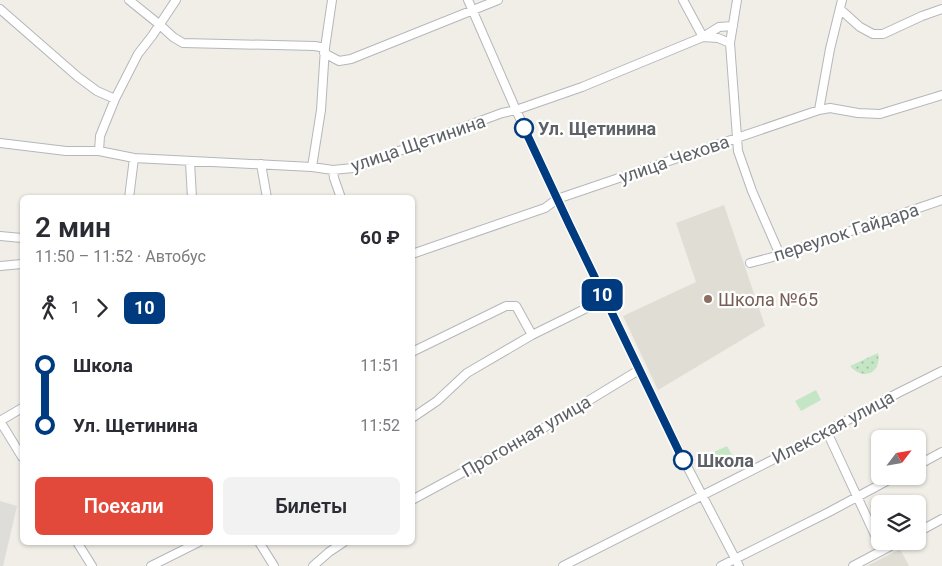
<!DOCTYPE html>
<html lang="ru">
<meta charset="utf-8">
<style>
:root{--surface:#fff;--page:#f2f2f3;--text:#2b2b33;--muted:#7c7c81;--accent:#e2493b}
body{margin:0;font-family:Roboto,sans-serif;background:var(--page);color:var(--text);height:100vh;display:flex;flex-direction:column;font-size:19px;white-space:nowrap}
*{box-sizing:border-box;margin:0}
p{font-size:16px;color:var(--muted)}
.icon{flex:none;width:28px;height:28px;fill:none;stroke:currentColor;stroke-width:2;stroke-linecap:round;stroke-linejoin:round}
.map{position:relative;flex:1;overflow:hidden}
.drawer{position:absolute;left:20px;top:195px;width:395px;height:350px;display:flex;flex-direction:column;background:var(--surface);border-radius:8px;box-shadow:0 1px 4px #0004}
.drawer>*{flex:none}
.badge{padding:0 10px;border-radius:8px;font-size:18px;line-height:32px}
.needle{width:32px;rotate:59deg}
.tools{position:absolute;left:871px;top:430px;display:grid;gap:10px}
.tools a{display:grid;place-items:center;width:55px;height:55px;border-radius:8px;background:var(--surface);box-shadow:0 1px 4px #0004;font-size:25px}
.map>.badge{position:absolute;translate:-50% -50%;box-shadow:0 0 0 2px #fff}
.legs{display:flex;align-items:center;gap:8px;height:55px;padding:0 15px;font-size:16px}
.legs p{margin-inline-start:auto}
.summary{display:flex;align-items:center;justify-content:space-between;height:85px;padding:0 15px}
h1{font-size:28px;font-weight:600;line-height:38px}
.cta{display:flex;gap:10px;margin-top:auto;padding:10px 15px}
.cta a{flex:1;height:58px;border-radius:8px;background:var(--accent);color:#fff;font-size:20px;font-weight:600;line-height:58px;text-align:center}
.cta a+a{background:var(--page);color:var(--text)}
ul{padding:0 15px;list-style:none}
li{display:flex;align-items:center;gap:18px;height:60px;font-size:19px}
li i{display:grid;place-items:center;width:8px;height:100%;margin:0 6px;background:currentColor}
li i::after{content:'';width:12px;height:12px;margin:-6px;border:4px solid;border-radius:50%;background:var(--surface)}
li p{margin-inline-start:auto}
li:first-child i{background:linear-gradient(#0000 50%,currentColor 0)}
li:last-child i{background:linear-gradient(currentColor 50%,#0000 0)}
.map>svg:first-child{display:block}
.industrial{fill:#dfddd9}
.education{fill:#e0ddd5}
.park{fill:url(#park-dots)}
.pitch{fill:#c5e6c5}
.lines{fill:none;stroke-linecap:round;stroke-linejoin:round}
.minor-casing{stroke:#b4b7bb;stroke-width:10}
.minor{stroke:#fff;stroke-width:8}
.line-1-casing{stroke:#fff;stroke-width:11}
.line-1{stroke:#003b80;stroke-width:8}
.stop-1-dot{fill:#fff;stroke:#003b80;stroke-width:2.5}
.education-dot{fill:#8d6e63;stroke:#fff;stroke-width:2}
.labels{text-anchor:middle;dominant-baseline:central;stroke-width:4.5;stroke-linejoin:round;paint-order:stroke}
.stop-label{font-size:18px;font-weight:bold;fill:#5e6266;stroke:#fff;text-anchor:start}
.street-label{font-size:18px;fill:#5e6266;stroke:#fff}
.education-label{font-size:18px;fill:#785e54;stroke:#fff;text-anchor:start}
</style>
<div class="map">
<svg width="942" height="566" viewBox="0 0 942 566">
<defs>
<pattern id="park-dots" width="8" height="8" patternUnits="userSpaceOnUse" patternTransform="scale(1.25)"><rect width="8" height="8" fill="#c5e6c5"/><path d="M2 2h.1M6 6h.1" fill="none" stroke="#a3bea4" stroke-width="1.8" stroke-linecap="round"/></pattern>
</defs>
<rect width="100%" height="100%" fill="#f0eee7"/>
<!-- industrial -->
<path class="industrial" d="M 0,501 L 17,506 L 3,566 L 0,566 Z"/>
<!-- education -->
<path class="education" d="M 724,205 L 765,326 L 658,390 L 623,316 L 696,282 L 676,223 Z
M 900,549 L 909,566 L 867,566 Z"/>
<!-- park -->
<path class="park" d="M 878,353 C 882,372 864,382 850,366 Z"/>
<!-- pitch -->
<path class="pitch" d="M 816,390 L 821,400 L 801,411 L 795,401 Z
M 727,446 L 732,455 L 714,466 L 707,455 Z"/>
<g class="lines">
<defs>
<path id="minor" d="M 129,0 L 160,25 L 173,37 L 183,43 L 315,46 L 325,48
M 468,0 L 516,110 L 569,224 L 676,445 L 739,566
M 683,0 L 703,37
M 737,0 L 730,43 L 738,151 L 752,191 L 780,255
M 0,9 L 78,77 L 97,91 L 115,99
M 841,10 L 860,27 L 873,34 L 883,34 L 922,16 L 942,9
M 703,37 L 718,38 L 730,43
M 324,53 L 339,61 L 351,59 L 498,0
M 819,110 L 830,49 L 842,0
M 0,143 L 66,151 L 99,151 L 134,158 L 312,167 L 333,170 L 353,168 L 502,113 L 516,110 L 582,87 L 703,37 L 719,27 L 733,26
M 99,151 L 100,136 L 115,99 L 138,54 L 152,36 L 176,0
M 190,162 L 192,198
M 261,164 L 267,198
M 312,167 L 321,110 L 325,48 L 332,0
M 333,170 L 334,178 L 341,198
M 129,198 L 134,158
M 0,236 L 22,238
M 412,254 L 545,208 L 557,199 L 819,110 L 830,108 L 858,113 L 880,114 L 942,95
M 750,263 L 780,255 L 942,200
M 0,266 L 22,264
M 412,352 L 506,306 L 516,306 L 532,335
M 22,408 L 0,421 L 22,457
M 412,418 L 437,401 L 467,373 L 532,335 L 605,299
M 827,432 L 882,550
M 918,465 L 942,452
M 412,500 L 537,432 L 639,370
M 918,532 L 942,519
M 77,542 L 92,566
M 259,542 L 274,566
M 151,566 L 199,542
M 313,566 L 329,552 L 344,542
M 563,566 L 790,451 L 898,393 L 942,371
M 721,566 L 829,512 L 896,476
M 853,566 L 900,541"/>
</defs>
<!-- minor casing -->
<use href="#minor" class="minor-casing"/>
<!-- minor -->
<use href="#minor" class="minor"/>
</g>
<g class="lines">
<defs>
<path id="line-1" d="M 524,128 L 569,224 L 683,460"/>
</defs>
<!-- line-1 casing -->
<use href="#line-1" class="line-1-casing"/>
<!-- line-1 -->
<use href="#line-1" class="line-1"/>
</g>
<!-- markers -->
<g class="stop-1-dot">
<circle cx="524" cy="128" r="9"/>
<circle cx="683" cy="460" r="9"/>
</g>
<circle class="education-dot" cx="708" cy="299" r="5"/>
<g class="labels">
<!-- stop labels -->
<g class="stop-label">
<text x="538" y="128">Ул. Щетинина</text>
<text x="697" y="460">Школа</text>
</g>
<!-- street labels -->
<g class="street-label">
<text transform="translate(418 143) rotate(-19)">улица Щетинина</text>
<text transform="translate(674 159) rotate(-19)">улица Чехова</text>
<text transform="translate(846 232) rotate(-18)">переулок Гайдара</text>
<text transform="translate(833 427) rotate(-28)">Илекская улица</text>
<text transform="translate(526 436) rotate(-30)">Прогонная улица</text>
</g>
<!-- education labels -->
<g class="education-label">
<text x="718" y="299">Школа №65</text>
</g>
</g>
</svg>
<div class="tools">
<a><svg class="needle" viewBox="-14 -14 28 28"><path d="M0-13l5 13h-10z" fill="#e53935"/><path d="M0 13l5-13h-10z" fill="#7c7c81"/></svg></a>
<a><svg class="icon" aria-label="layers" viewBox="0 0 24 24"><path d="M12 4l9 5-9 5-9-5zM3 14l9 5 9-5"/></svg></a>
</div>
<b class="badge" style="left:602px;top:295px;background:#003b80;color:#fff">10</b>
<section class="drawer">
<div class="summary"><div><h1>2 мин</h1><p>11:50 – 11:52 · Автобус</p></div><b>60 ₽</b></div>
<div class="legs"><svg class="icon" aria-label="walk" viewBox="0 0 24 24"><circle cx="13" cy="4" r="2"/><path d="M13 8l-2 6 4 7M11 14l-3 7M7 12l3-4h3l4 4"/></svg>1<svg class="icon" aria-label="forward" viewBox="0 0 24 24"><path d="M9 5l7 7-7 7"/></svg><b class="badge" style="background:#003b80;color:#fff">10</b></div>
<ul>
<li><i style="color:#003b80"></i><b>Школа</b><p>11:51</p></li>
<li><i style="color:#003b80"></i><b>Ул. Щетинина</b><p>11:52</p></li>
</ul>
<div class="cta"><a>Поехали</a><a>Билеты</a></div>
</section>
</div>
